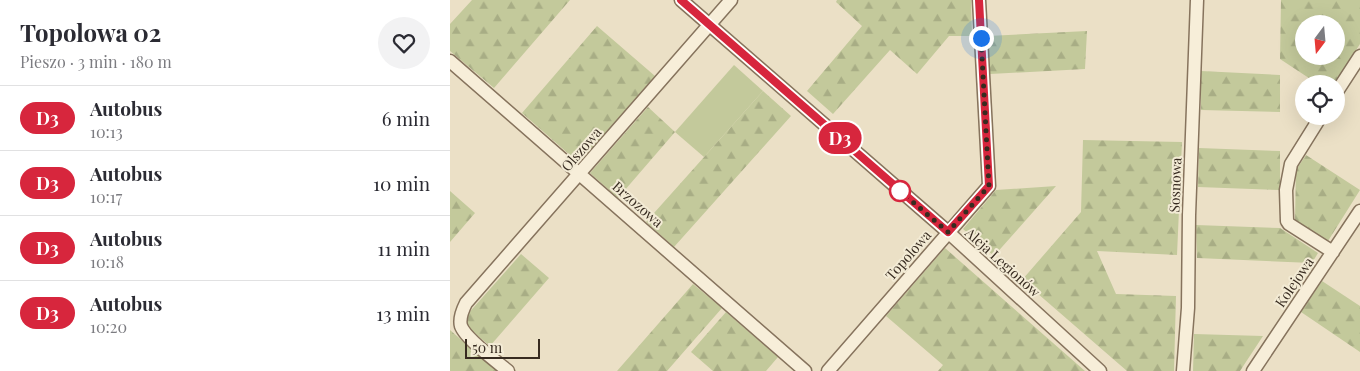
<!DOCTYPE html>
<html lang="pl">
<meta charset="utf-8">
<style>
:root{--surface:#fff;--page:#f2f2f3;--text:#2b2b33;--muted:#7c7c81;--line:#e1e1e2}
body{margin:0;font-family:"Playfair Display",serif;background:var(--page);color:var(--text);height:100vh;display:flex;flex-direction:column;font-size:19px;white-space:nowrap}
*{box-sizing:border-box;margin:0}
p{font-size:16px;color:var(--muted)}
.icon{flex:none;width:28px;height:28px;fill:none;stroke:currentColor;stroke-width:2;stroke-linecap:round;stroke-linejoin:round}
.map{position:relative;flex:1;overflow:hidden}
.panel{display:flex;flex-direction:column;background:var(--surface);width:450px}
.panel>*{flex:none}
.badge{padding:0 10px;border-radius:16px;font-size:18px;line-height:32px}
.needle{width:32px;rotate:196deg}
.buttons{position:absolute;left:845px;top:15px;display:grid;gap:10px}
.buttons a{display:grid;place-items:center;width:50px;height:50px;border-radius:50%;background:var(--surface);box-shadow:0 5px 20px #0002;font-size:25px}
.scale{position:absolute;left:15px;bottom:12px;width:75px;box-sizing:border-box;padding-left:5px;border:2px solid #372b20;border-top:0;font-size:14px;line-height:18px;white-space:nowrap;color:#372b20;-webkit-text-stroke:4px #f3ebd5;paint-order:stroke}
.you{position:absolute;width:25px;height:25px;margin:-12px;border:4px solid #fff;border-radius:50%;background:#1a73e8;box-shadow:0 0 0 8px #1a73e833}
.map>.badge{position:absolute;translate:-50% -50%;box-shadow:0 0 0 2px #fff}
.round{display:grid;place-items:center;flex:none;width:52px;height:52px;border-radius:26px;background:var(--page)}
.summary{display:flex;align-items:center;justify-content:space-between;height:85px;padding:0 20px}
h1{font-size:24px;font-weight:700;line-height:38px}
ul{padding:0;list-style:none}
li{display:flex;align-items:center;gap:15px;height:65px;padding:0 20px;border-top:1px solid var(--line)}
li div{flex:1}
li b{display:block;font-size:19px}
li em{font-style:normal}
li .badge{min-width:55px;font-weight:700;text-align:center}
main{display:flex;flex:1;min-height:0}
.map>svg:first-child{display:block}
.green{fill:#c3c99b}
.forest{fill:url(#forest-firs);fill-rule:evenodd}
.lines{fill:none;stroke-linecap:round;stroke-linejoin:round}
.minor-casing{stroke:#86735d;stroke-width:15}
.minor{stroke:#f7eed9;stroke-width:12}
.line-casing{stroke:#fff;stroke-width:11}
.line{stroke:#d7263d;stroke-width:8}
.walk{stroke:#372b20;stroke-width:5;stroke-dasharray:0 9}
.stop-dot{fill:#fff;stroke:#d7263d;stroke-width:2.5}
.labels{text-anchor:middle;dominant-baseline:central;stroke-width:4;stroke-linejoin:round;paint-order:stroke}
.street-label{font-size:14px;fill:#372b20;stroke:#f3ebd5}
</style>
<main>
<section class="panel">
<div class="summary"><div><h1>Topolowa 02</h1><p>Pieszo · 3 min · 180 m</p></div><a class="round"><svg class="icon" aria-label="heart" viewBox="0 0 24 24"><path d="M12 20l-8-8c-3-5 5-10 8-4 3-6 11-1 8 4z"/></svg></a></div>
<ul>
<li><span class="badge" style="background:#d7263d;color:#fff">D3</span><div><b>Autobus</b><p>10:13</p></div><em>6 min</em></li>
<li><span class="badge" style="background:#d7263d;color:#fff">D3</span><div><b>Autobus</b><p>10:17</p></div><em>10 min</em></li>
<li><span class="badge" style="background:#d7263d;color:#fff">D3</span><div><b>Autobus</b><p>10:18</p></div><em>11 min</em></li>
<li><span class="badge" style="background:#d7263d;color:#fff">D3</span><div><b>Autobus</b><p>10:20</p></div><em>13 min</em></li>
</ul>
</section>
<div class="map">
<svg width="910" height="371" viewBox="0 0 910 371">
<defs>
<pattern id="forest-firs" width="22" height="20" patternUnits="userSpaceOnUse" patternTransform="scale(1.25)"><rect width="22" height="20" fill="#c3c99b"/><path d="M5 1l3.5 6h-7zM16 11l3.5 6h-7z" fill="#a8ad85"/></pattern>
</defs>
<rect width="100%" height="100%" fill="#ebe0c6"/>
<!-- green -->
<path class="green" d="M 284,65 L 313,91 L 254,157 L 225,132 Z"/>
<!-- forest -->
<path class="forest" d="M 22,0 L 120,0 L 44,88 L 0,51 L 0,24 Z
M 387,0 L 521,0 L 522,36 L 499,36 L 467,74 L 440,50 L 383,114 L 357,91 L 412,26 L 386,2 Z
M 831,0 L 910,0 L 910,44 L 884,84 L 868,84 L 830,59 ZM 854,24 L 886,24 L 886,56 L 854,56 Z
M 147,26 L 205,76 L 129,163 L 72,113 Z
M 637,31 L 635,69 L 540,74 L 538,36 Z
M 751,71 L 830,75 L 830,112 L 751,110 Z
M 313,91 L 341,116 L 224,247 L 196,222 Z
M 198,107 L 225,132 L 168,198 L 140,173 Z
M 633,140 L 732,142 L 727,255 L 647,251 L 666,294 L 726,296 L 724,371 L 677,371 L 572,280 L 631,212 Z
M 749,148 L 830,151 L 830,190 L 748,187 Z
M 856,155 L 910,190 L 878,241 L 845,220 L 846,170 Z
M 606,186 L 544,256 L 513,229 L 546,190 Z
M 0,191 L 25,213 L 0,242 Z
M 746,225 L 830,228 L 868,253 L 862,263 L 747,258 Z
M 495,248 L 635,371 L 488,371 L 493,365 L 436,316 Z
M 71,254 L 99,278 L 40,346 L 17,327 L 16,316 Z
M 872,281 L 910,306 L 910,352 L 851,312 Z
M 243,284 L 272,308 L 217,371 L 167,371 Z
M 276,312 L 328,357 L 316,371 L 263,371 L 241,352 Z
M 0,330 L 47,371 L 0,371 Z
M 744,334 L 813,336 L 790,371 L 743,371 Z"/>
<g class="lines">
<defs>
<path id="minor" d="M 231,0 L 498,232 L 650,371
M 0,61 L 355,371
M 886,93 L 910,56
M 871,116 L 841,164 L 836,190 L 837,221 L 839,224 L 883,252
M 58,371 C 47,362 15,338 11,326 C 9,319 13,309 16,303 L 281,0
M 378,371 L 539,186 L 529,0
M 733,371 L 738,308 L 739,215 L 747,0
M 803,371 L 910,211"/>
</defs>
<!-- minor casing -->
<use href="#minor" class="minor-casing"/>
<!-- minor -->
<use href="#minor" class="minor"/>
</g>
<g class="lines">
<defs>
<path id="line" d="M 231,0 L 498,232 L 539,186 L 529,0"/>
</defs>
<!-- line casing -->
<use href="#line" class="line-casing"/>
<!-- line -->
<use href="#line" class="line"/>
<!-- walk -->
<path class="walk" d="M 450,191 L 498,232 L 539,186 L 531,38"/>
</g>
<!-- markers -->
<circle class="stop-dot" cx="450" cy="191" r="10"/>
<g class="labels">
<!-- street labels -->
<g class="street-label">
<text transform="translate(131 149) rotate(-49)">Olszowa</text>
<text transform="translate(725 185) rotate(-88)">Sosnowa</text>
<text transform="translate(188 204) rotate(41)">Brzozowa</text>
<text transform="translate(458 255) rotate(-49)">Topolowa</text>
<text transform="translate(553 262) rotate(42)">Aleja Legionów</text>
<text transform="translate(844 282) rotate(-56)">Kolejowa</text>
</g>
</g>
</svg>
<div class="buttons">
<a><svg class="needle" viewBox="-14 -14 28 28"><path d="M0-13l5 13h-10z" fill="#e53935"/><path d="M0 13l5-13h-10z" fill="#7c7c81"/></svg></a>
<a><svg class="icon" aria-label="locate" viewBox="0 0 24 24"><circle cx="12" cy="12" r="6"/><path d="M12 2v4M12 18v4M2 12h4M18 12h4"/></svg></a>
</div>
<div class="scale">50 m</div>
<div class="you" style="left:531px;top:38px"></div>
<b class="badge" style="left:390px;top:138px;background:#d7263d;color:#fff">D3</b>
</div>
</main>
